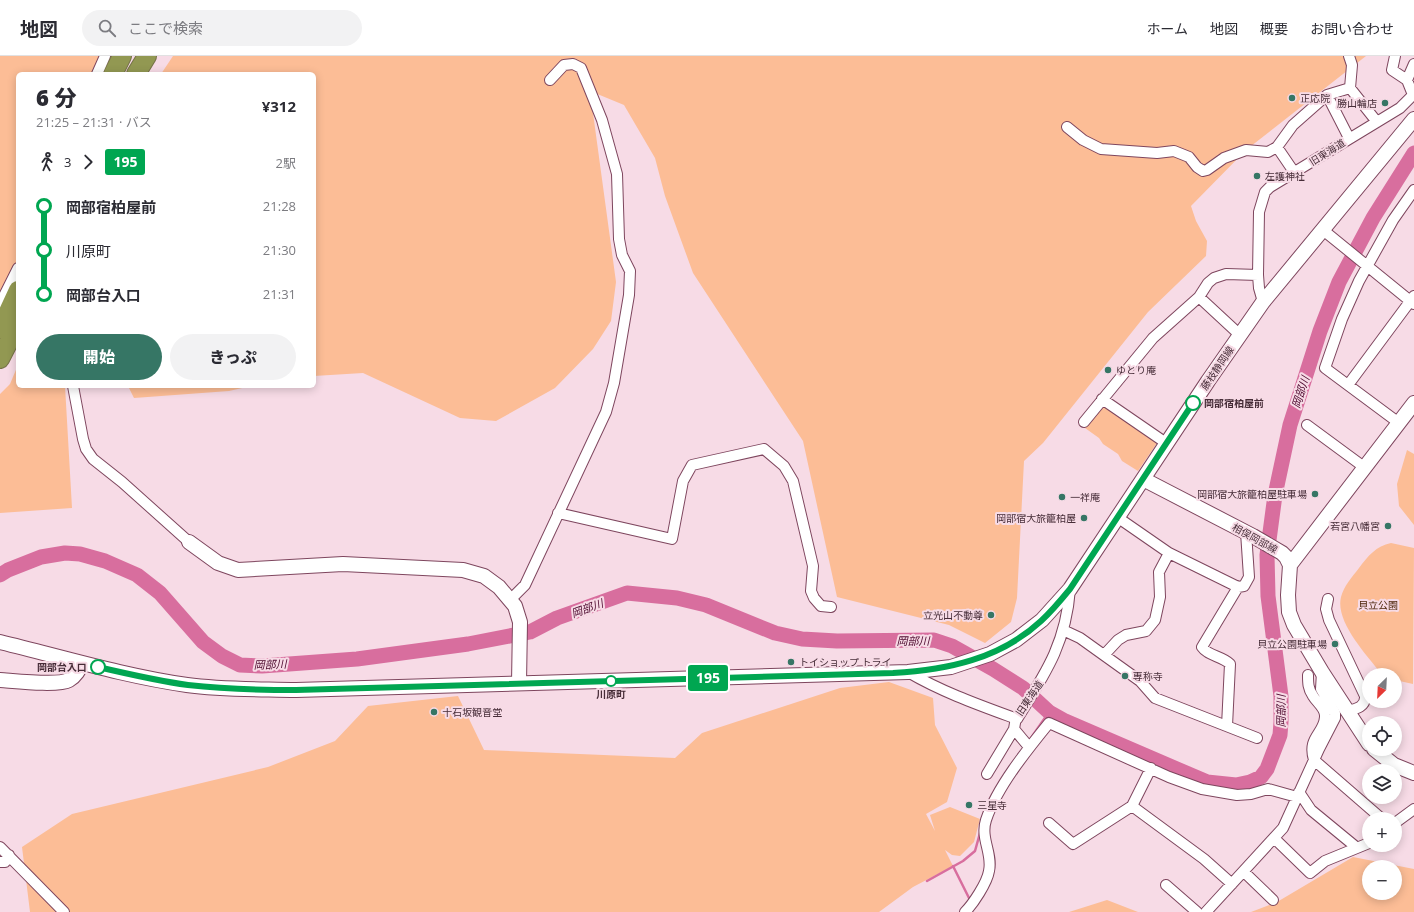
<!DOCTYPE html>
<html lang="ja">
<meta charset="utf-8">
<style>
:root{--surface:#fff;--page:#f2f2f3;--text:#2b2b33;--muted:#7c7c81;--line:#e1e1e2;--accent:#367665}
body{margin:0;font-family:"Open Sans","Noto Sans JP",sans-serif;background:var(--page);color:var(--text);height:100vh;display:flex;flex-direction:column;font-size:15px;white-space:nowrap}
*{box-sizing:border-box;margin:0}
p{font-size:13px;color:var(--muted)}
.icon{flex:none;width:22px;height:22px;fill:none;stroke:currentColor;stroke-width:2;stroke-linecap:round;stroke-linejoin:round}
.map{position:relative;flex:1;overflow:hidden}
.side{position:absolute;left:16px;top:16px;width:300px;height:316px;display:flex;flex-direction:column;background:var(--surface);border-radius:6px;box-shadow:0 2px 10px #0003}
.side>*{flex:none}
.badge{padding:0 8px;border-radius:3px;font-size:14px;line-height:26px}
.needle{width:26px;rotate:204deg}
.controls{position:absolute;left:1362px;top:612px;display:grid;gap:8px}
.controls a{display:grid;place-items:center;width:40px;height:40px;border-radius:50%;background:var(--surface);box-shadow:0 2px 10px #0003;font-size:20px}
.map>.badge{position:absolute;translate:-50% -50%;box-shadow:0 0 0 2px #fff}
.legs{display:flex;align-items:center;gap:6px;height:44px;padding:0 20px;font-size:13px}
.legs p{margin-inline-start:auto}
.overview{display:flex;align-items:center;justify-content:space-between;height:68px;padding:0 20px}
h1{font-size:22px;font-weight:800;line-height:30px}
.action{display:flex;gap:8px;margin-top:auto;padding:8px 20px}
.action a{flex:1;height:46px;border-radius:24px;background:var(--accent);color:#fff;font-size:16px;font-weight:800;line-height:46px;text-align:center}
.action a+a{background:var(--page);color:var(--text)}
ul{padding:0 20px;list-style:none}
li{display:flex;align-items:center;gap:14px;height:44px;font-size:15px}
li i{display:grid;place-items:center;width:6px;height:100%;margin:0 5px;background:currentColor}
li i::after{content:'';width:10px;height:10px;margin:-5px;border:3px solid;border-radius:50%;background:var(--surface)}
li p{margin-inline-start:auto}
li:first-child i{background:linear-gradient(#0000 50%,currentColor 0)}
li:last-child i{background:linear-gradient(currentColor 50%,#0000 0)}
header{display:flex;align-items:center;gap:24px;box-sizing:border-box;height:56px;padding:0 20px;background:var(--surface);border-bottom:1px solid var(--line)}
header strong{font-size:19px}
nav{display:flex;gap:22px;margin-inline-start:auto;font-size:14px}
.search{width:280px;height:36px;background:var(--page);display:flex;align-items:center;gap:10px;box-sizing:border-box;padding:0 14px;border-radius:22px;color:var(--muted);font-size:15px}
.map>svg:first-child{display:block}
.green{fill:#fcbd96;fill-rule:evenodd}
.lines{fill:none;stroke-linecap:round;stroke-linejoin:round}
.stream{stroke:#d86e9e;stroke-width:2.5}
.river{stroke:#d86e9e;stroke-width:15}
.street-casing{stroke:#7e465e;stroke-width:12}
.secondary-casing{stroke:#7e465e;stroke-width:16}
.highway-casing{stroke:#777249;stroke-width:20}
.street{stroke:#fff;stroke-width:10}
.secondary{stroke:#fff;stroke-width:14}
.highway{stroke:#929852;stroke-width:18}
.line-1-casing{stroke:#fff;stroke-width:9}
.line-1{stroke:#00a651;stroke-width:6}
.poi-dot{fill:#367665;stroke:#f7dbe6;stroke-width:1.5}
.stop-1-dot{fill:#fff;stroke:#00a651;stroke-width:2}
.labels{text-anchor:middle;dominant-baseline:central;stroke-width:4;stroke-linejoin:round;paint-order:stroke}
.poi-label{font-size:10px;fill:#462c37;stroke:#f7dbe6;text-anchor:start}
.street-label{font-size:10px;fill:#462c37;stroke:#f7dbe6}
.stop-label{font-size:10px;font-weight:bold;fill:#462c37;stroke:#f7dbe6;text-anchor:start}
.park-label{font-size:10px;fill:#4c260a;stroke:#f7dbe6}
.water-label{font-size:11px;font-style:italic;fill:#4c092e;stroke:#f7dbe6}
</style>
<header>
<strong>地図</strong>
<div class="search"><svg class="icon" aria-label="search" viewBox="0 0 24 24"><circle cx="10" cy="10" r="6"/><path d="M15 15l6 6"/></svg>ここで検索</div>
<nav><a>ホーム</a><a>地図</a><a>概要</a><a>お問い合わせ</a></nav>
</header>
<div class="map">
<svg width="1414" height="856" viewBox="0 0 1414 856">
<rect width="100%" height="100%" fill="#f7dbe6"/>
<!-- green -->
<path class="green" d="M 0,0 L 105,0 L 92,18 L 18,18 L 18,210 L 0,238 Z
M 173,0 L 1366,0 L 1246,94 L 1191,150 L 1196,165 L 1207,185 L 1206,200 L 1148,256 L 1043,387 L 1024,405 L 1017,542 L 1011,566 L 985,587 L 949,569 L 837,541 L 803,385 L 693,217 L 665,140 L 655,102 L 624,49 L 590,35 L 616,226 L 611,265 L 593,293 L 555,332 L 496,365 L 460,362 L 363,317 L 314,320 L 314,18 L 161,18 Z
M 18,309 L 18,330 L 65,330 L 72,452 L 0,457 L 0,338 L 10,328 Z
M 128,330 L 251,330 L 229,335 L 134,342 Z
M 1101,348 L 1157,387 L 1138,415 L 1122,405 L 1118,398 L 1103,388 L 1099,382 L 1085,372 Z
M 1407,394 L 1414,398 L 1414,469 L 1399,450 L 1397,428 Z
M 1391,487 L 1414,492 L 1413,628 L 1395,624 L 1395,619 L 1384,619 L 1379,615 C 1365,597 1335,565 1341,541 C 1344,530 1352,521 1359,512 C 1368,500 1376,490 1391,487 Z
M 889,626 L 933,642 L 935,669 L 957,712 L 947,746 L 926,758 L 935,775 L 930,759 L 950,751 L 980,763 L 974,786 L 960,800 L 952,799 L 945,794 L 953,810 L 913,831 L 879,856 L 30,856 L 22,791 L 72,758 L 268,711 L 335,685 L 368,650 L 458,640 L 484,694 L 675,702 L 702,677 L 840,632 Z
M 1353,801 L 1414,813 L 1414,856 L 1251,856 L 1277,846 ZM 1369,811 L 1395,811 L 1395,837 L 1369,837 Z
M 1107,844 L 1138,856 L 1069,856 Z"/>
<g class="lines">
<!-- stream -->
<path class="stream" d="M 1031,682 L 1049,656
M 953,810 L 970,844
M 927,825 L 963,805 L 975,795 L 980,777"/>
<!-- river -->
<path class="river" d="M 0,519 L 8,514 L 41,501 L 65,497 L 80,498 L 105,505 L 137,519 L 160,537 L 203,586 L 222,600 L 240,609 L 262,610 L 357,603 L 468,588 L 530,576 L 557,562 L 627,537 L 677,542 L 706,549 L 775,577 L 802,583 L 837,585 L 934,584 L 952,590 L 993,613 L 1023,632 L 1049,656 L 1065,665 L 1207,726 L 1236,729 L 1250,726 L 1261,721 L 1267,713 L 1280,679 L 1281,666 L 1281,640 L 1268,540 L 1267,499 L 1275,439 L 1290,369 L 1320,275 L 1339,226 L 1373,162 L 1414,97"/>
<defs>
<path id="street" d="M 1395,0 L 1392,14 L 1407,24
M 97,18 L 105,0
M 1350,32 L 1377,66
M 1327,39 L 1349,82
M 1067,71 L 1083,84 L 1101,93 L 1157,97 L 1174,95 L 1189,101 L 1197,111 L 1203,115 L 1207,114 L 1224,102 L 1246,94 L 1268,96 L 1277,91 L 1293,69 L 1327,39 L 1350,32 L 1352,9 L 1349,0
M 1277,91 L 1294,116
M 1323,174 L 1414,248
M 1199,241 L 1240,279
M 1263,246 L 1259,232 L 1258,219 L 1259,156 L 1265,136 L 1270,131 L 1400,52 L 1413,39 L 1407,24 L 1414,8
M 0,248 L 18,212
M 1348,329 L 1414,240
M 73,330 L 83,383 L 86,393 L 93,403 L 122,426 L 189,486
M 1102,343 L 1166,387
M 1084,366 L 1153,282 L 1199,241 L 1208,227 L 1214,222 L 1226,218 L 1258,219
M 1399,367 L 1325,312 L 1342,263 L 1359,225 L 1393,164 L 1414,134
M 1307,369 L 1364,411
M 558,457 L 672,483 L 683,425 L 692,409 L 764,393 L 784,410 L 793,425 L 813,510 L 811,535 L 814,542 L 821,550 L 831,551
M 1117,461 L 1169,497 L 1238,531 L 1244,530 L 1249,521 L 1246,476
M 511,543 L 525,529 L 606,356 L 614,327 L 629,239 L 630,215 L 622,199 L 619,183 L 617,118 L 602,64 L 581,12 L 573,8 L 564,9 L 550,24
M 1328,543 L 1326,553 L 1329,564 L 1365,640 C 1366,651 1356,653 1347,655
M 1063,574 L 1080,582 L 1140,625 L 1155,642 L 1257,682
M 1104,599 L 1118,584 L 1126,579 L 1146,575 L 1155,564 L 1160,541 L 1159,516 L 1169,497
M 908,616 C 942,636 979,649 1017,663 C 1045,618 1066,588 1070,533
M 1308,619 C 1308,627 1308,633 1313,640 C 1317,647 1326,652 1325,661 C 1324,678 1307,681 1314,704 L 1382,763
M 1015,667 L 1014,673 L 1029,691
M 1227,670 L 1230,608 C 1222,600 1208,600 1202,591 L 1238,531
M 987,718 L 1014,673
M 1299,736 L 1311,754 L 1356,791
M 1132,750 L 1204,803 L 1232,828
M 1049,767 L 1073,788 L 1132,750 L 1151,712
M 1395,767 L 1414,753
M 1275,783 L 1310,817 L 1325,805 L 1369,787
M 0,791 L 64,856
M 0,806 L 5,806 L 9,799
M 1244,816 L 1273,844
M 1166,829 L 1197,856
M 965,856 C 973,848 987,827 989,815 C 993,798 980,782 986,764 C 997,731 1027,694 1049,667 L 1169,721 L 1202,733 L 1237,739 L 1251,738 L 1268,733 L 1297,741
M 1206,856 L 1283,772 L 1319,693 L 1335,662 L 1335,657 L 1321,633 L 1322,616"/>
<path id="secondary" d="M 1143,423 L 1253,480 L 1282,497 L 1286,501 L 1290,509 L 1288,539 L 1289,556 L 1294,569 L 1322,616 L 1369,688
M 189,486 L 218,507 L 238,514 L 343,508 L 463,514 L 484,520 L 499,531 L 515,550 L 520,566 L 519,627
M 1290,509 L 1414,347
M 0,586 C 62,601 124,620 187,629 C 223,634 260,633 296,634 L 908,616 L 951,611 L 990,598 L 1016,584 L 1042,564 L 1070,533 L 1208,325 L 1263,246 L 1414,63
M 0,624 C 15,625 58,630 69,624 C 76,620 79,614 82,607
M 1374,693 L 1394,709 L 1414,717"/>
<path id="highway" d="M 113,18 L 122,0
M 136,18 L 147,0
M 0,273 L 18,234
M 0,303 L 18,268"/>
</defs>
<!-- street casing -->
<use href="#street" class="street-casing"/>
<!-- secondary casing -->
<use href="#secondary" class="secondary-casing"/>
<!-- highway casing -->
<use href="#highway" class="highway-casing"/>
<!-- street -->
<use href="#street" class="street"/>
<!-- secondary -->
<use href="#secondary" class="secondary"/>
<!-- highway -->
<use href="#highway" class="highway"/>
</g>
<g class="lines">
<defs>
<path id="line-1" d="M 98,611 C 128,618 158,625 188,629 C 224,633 261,634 296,634 L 893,617 C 947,614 1000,603 1041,565 C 1052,555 1061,544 1070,533 L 1193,347"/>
</defs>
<!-- line-1 casing -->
<use href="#line-1" class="line-1-casing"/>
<!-- line-1 -->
<use href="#line-1" class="line-1"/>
</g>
<!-- markers -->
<g class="poi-dot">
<circle cx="1292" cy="42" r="4"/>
<circle cx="1385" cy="47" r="4"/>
<circle cx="1257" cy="120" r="4"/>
<circle cx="1108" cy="314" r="4"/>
<circle cx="1315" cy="438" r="4"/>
<circle cx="1062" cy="441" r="4"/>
<circle cx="1084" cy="462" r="4"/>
<circle cx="1388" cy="470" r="4"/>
<circle cx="991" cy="559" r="4"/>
<circle cx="1335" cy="588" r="4"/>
<circle cx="791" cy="606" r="4"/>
<circle cx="1125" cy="620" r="4"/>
<circle cx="434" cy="656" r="4"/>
<circle cx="969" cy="749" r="4"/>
</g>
<g class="stop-1-dot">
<circle cx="1193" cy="347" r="7"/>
<circle cx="98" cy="611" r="7"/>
<circle cx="611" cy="625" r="5"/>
</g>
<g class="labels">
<!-- poi labels -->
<g class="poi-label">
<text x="1300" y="42">正応院</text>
<text x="1377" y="47" text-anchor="end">勝山輪店</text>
<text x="1265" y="120">左護神社</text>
<text x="1116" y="314">ゆとり庵</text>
<text x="1307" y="438" text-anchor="end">岡部宿大旅籠柏屋駐車場</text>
<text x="1070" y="441">一祥庵</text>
<text x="1076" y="462" text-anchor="end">岡部宿大旅籠柏屋</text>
<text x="1380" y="470" text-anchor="end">若宮八幡宮</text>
<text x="983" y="559" text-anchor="end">立光山不動尊</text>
<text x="1327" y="588" text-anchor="end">貝立公園駐車場</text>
<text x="799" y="606">トイショップ トライ</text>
<text x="1133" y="620">専称寺</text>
<text x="442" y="656">十石坂観音堂</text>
<text x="977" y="749">三星寺</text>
</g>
<!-- street labels -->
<g class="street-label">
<text transform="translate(1327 96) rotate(-32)">旧東海道</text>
<text transform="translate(1217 312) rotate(-56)">藤枝静岡線</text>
<text transform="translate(1255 482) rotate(29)">相俣岡部線</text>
<text transform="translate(1029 642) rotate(-56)">旧東海道</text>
</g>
<!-- stop labels -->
<g class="stop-label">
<text x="1204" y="347">岡部宿柏屋前</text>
<text x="87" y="611" text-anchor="end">岡部台入口</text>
<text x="611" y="638" text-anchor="middle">川原町</text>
</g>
<!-- park labels -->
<g class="park-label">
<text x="1378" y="549">貝立公園</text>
</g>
<!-- water labels -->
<g class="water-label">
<text transform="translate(1300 336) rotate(-72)">岡部川</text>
<text transform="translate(587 552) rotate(-20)">岡部川</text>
<text x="913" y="584">岡部川</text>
<text transform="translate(270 608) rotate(-2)">岡部川</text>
<text transform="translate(1280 655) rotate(-90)">岡部川</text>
</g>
</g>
</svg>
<div class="controls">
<a><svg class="needle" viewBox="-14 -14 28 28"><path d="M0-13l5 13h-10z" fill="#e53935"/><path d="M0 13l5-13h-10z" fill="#7c7c81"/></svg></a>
<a><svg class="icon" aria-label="locate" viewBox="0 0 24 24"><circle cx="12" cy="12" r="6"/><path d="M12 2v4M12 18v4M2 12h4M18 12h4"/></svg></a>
<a><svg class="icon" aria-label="layers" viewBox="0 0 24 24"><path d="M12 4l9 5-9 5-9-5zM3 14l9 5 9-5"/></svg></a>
<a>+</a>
<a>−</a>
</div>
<b class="badge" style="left:708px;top:622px;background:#00a651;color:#fff">195</b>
<section class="side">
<div class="overview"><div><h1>6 分</h1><p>21:25 – 21:31 · バス</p></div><b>¥312</b></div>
<div class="legs"><svg class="icon" aria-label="walk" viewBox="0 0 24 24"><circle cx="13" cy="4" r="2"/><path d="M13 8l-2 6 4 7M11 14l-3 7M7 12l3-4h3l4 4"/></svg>3<svg class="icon" aria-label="forward" viewBox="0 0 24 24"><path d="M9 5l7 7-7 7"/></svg><b class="badge" style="background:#00a651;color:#fff">195</b><p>2駅</p></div>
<ul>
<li><i style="color:#00a651"></i><b>岡部宿柏屋前</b><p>21:28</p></li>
<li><i style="color:#00a651"></i><span>川原町</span><p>21:30</p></li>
<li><i style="color:#00a651"></i><b>岡部台入口</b><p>21:31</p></li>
</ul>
<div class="action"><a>開始</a><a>きっぷ</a></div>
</section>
</div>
